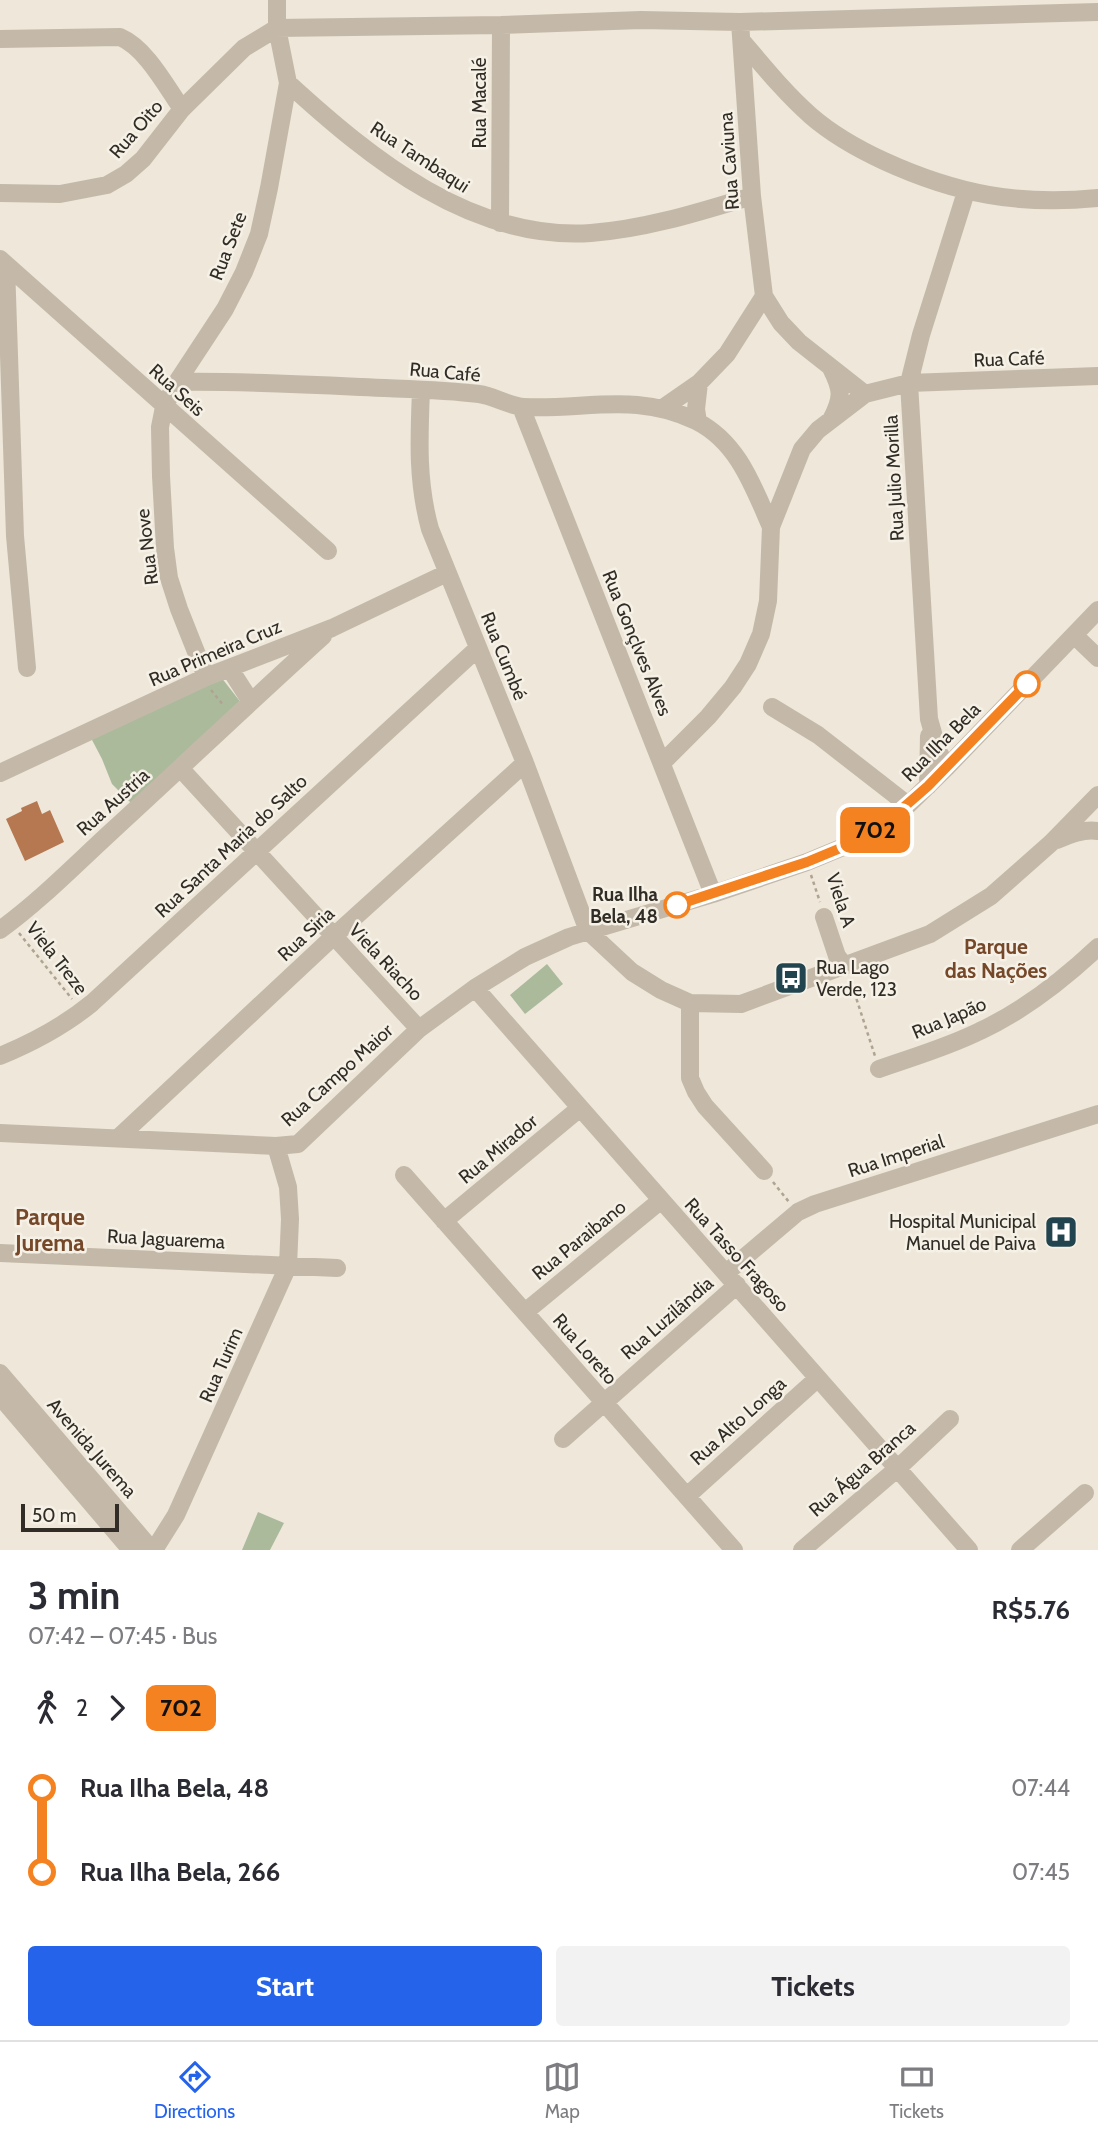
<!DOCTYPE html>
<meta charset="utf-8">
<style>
:root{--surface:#fff;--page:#f2f2f3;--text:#2b2b33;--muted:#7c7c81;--line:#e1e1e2;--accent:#2563eb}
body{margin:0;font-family:Cabin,sans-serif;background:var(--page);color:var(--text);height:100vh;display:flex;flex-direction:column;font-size:26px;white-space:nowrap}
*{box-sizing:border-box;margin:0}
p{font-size:23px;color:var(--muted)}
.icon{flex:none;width:38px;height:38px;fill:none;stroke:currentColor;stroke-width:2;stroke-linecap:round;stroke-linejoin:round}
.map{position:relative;height:1550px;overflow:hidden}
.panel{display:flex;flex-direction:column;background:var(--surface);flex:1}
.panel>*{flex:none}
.badge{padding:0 14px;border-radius:10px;font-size:24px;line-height:46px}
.scale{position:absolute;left:21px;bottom:18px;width:98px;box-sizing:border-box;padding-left:7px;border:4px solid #322c27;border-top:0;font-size:19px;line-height:24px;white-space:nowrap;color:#322c27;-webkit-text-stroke:5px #f6f1e6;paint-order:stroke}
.map>.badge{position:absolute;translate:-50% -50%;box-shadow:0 0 0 4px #fff}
.legs{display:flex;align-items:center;gap:10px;height:77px;padding:0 28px;font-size:23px}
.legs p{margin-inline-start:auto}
.overview{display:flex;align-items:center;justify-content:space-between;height:119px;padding:0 28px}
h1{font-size:38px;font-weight:700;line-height:52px}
.primary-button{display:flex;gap:14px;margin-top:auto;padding:14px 28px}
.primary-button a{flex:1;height:80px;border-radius:7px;background:var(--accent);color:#fff;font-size:28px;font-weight:700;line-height:80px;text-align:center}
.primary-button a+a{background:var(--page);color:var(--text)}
ul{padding:0 28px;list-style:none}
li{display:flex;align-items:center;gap:24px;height:84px;font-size:26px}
li i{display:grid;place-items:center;width:10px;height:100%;margin:0 9px;background:currentColor}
li i::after{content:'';width:18px;height:18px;margin:-9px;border:5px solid;border-radius:50%;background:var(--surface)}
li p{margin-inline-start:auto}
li:first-child i{background:linear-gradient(#0000 50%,currentColor 0)}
li:last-child i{background:linear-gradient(currentColor 50%,#0000 0)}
.tab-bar{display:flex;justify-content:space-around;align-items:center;height:98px;border-top:2px solid var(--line);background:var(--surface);font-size:19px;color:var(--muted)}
.tab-bar a{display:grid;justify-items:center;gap:4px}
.tab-bar .current{color:var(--accent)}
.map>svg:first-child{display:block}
.green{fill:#acba9c}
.building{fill:#b67850}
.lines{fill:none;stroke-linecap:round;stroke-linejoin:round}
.path{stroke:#afa392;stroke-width:2.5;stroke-dasharray:3.5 3.5;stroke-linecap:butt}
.minor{stroke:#c4b9a8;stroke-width:18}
.line-1-casing{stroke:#fff;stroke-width:16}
.line-1{stroke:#f58220;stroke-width:10}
.stop-1-dot{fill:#fff;stroke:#f58220;stroke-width:3.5}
.labels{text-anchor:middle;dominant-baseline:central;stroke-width:5;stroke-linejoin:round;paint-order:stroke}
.street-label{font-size:19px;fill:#322c27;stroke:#f6f1e6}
.stop-label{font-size:19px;font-weight:bold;fill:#322c27;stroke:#f6f1e6;text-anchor:end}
.poi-label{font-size:19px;fill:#322c27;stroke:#f6f1e6;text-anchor:start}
.neighbourhood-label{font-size:21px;font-weight:bold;fill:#76482a;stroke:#f6f1e6}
.quarter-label{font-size:23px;font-weight:bold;fill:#76482a;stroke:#f6f1e6}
</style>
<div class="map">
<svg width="1098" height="1550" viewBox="0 0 1098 1550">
<rect width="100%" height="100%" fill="#eee7da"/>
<!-- green -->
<path class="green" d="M 221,677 L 242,704 L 131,803 L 112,784 L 102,759 L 91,738 Z
M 547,964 L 563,984 L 525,1014 L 510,995 Z
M 258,1512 L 284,1523 L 270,1550 L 242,1550 Z"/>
<!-- building -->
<path class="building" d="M 37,801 L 42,814 L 50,810 L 64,842 L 25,861 L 6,819 L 22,811 L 21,808 Z"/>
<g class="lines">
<!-- path -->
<path class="path" d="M 211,690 L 224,706
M 811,875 L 820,902
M 19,933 L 72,999
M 850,979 L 875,1056
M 773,1182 L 789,1202"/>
<!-- minor -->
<path class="minor" d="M 740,22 L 752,196 L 764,296 L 781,323 L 799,342 L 865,394
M 0,39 L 120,37 C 146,48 166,86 182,109
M 742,41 C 764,67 785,93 811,116 C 833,135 858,149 884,161 C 956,194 1019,206 1098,198
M 288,83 C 371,159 472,241 591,233 C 646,229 699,212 752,196
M 0,193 L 60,194 L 107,185 L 126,174 L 143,159 L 182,109 L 244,48 L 277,28 L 501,25 L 641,20 L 740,22 L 1098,12
M 500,223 L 501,25
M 0,259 L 328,551
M 6,265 L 15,536 L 27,668
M 831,368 C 842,390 843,397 831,420
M 177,382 C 239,381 300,384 362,387 C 401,389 440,389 479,394 C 494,396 509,406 524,407 C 586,410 637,392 696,421 C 738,442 753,486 771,527
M 421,390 C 419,439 417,482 430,529 L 525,763 L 588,931 L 632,972 L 661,990 L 690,1003 L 741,1004 L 930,934 L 991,896 L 1051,843 L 1098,795
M 521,407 L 713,894
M 663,408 L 699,383 L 727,354 L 764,296
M 698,422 L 696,409 L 699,383
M 1074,635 L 1098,658
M 230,669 L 251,702
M 206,677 L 179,609 L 169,578 L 165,548 L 161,476 L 160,427 L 164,407 L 177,382 L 225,309 L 244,272 L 259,234 L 269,188 L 288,83 L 277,28 L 277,0
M 772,707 L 818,735 L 908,805
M 662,763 L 708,717 L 733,687 L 748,664 L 761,634 L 768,601 L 771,527 L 802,449 L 818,430 L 865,394 L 909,383 L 1098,376
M 947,767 L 938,751 L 929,719 L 909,383 L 921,335 L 966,192
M 181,769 L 419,1029
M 0,773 L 206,677 L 332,628 L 447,573
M 928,786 L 929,736
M 1057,840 C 1071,834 1083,829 1098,831
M 824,917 L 837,956 L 845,966
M 0,930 C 40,901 75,865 112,831 C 183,766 252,700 323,636
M 475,988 L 969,1550
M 690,1003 L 690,1078 L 696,1092 L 705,1106 L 764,1171
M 0,1056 C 34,1042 64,1026 92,1003 L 478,648
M 879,1069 C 913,1057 948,1047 980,1031 C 1023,1011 1064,979 1098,947
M 0,1133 L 276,1146 L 298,1144 L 419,1029 L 475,988 L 525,957 L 569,937 L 713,894 L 807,862 L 848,845 L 880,828 L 908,805 L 947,767 L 1098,610
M 118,1138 L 334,936 L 525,763
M 404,1175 L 734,1550
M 444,1221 L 580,1108
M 0,1253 L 337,1268
M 726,1273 L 798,1212 L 815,1204 L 1098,1114
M 525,1312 L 660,1201
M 0,1373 L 152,1550
M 0,1396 L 131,1550
M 563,1439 L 737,1285
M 687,1496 L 818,1378
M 154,1550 L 176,1515 L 288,1266 L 290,1219 L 288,1187 L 276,1146
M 802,1550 L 898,1468 L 950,1419
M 1020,1550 L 1085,1493"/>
</g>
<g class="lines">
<defs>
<path id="line-1" d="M 677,905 L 807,862 L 848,845 L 880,828 L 928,786 L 1027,684"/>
</defs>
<!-- line-1 casing -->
<use href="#line-1" class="line-1-casing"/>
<!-- line-1 -->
<use href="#line-1" class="line-1"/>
</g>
<!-- icons -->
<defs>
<symbol id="bus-square" viewBox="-11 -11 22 22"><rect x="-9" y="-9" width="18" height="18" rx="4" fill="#22444e" stroke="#f6f1e6"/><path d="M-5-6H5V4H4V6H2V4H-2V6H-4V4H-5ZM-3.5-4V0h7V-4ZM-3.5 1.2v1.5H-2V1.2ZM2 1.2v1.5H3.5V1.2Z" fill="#fff"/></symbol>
<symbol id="hospital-square" viewBox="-11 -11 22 22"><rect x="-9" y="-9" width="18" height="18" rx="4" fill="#22444e" stroke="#f6f1e6"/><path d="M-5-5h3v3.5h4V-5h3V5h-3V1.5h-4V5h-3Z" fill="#fff"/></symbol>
</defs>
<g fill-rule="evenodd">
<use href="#bus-square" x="772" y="959" width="38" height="38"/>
<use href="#hospital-square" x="1042" y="1213" width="38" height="38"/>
</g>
<!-- markers -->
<g class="stop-1-dot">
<circle cx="1027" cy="684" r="12"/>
<circle cx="677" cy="905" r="12"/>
</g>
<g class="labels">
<!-- street labels -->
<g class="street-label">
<text transform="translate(479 103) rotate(-90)">Rua Macalé</text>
<text transform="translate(136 129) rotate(-49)">Rua Oito</text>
<text transform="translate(420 157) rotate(33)">Rua Tambaqui</text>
<text transform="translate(729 161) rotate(-94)">Rua Caviuna</text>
<text transform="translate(228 246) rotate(-69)">Rua Sete</text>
<text transform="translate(1009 359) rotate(-2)">Rua Café</text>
<text transform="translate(445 372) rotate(5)">Rua Café</text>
<text transform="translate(177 390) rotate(42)">Rua Seis</text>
<text transform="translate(894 478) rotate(-93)">Rua Julio Morilla</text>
<text transform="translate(147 547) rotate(-97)">Rua Nove</text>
<text transform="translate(637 643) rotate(68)">Rua Gonçlves Alves</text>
<text transform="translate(215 653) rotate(-23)">Rua Primeira Cruz</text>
<text transform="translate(504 656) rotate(68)">Rua Cumbé</text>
<text transform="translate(941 742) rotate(-45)">Rua Ilha Bela</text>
<text transform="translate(113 802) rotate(-42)">Rua Austria</text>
<text transform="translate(231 846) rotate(-43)">Rua Santa Maria do Salto</text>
<text transform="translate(841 900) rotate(72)">Viela A</text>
<text transform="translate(306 934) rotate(-43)">Rua Siria</text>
<text transform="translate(57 958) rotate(52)">Viela Treze</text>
<text transform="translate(386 962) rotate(47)">Viela Riacho</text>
<text transform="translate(949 1018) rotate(-23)">Rua Japão</text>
<text transform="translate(337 1075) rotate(-42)">Rua Campo Maior</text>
<text transform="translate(498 1149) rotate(-40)">Rua Mirador</text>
<text transform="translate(896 1156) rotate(-18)">Rua Imperial</text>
<text transform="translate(166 1239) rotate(3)">Rua Jaguarema</text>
<text transform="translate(579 1240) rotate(-39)">Rua Paraibano</text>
<text transform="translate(737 1255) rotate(48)">Rua Tasso Fragoso</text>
<text transform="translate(667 1318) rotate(-41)">Rua Luzilândia</text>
<text transform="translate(585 1349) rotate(49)">Rua Loreto</text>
<text transform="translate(221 1365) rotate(-66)">Rua Turim</text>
<text transform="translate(738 1421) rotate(-42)">Rua Alto Longa</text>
<text transform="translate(92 1448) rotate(49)">Avenida Jurema</text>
<text transform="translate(862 1469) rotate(-41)">Rua Água Branca</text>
</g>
<!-- stop labels -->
<g class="stop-label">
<text x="658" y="894">Rua Ilha<tspan x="658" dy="22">Bela, 48</tspan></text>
</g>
<!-- poi labels -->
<g class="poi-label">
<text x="816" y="967">Rua Lago<tspan x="816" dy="22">Verde, 123</tspan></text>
<text x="1036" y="1221" text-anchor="end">Hospital Municipal<tspan x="1036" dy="22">Manuel de Paiva</tspan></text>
</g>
<!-- neighbourhood labels -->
<g class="neighbourhood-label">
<text x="996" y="946">Parque<tspan x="996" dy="24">das Nações</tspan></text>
</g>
<!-- quarter labels -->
<g class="quarter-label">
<text x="50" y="1217">Parque<tspan x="50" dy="26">Jurema</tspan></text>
</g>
</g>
</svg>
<div class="scale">50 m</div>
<b class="badge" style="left:875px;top:830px;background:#f58220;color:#111">702</b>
</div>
<section class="panel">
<div class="overview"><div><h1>3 min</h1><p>07:42 – 07:45 · Bus</p></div><b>R$5.76</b></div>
<div class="legs"><svg class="icon" aria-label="walk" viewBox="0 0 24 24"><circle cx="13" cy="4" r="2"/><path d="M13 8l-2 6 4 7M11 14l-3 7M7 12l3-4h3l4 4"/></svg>2<svg class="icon" aria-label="forward" viewBox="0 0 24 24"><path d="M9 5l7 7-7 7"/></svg><b class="badge" style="background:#f58220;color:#111">702</b></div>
<ul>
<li><i style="color:#f58220"></i><b>Rua Ilha Bela, 48</b><p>07:44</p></li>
<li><i style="color:#f58220"></i><b>Rua Ilha Bela, 266</b><p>07:45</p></li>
</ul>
<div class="primary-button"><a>Start</a><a>Tickets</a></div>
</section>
<nav class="tab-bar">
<a class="current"><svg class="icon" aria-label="directions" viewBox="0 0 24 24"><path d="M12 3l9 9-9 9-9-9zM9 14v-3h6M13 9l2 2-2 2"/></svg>Directions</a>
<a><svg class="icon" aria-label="map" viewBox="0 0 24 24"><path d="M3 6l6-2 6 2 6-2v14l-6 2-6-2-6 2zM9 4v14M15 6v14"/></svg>Map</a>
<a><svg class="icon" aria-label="tickets" viewBox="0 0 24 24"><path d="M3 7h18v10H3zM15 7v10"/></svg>Tickets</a>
</nav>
